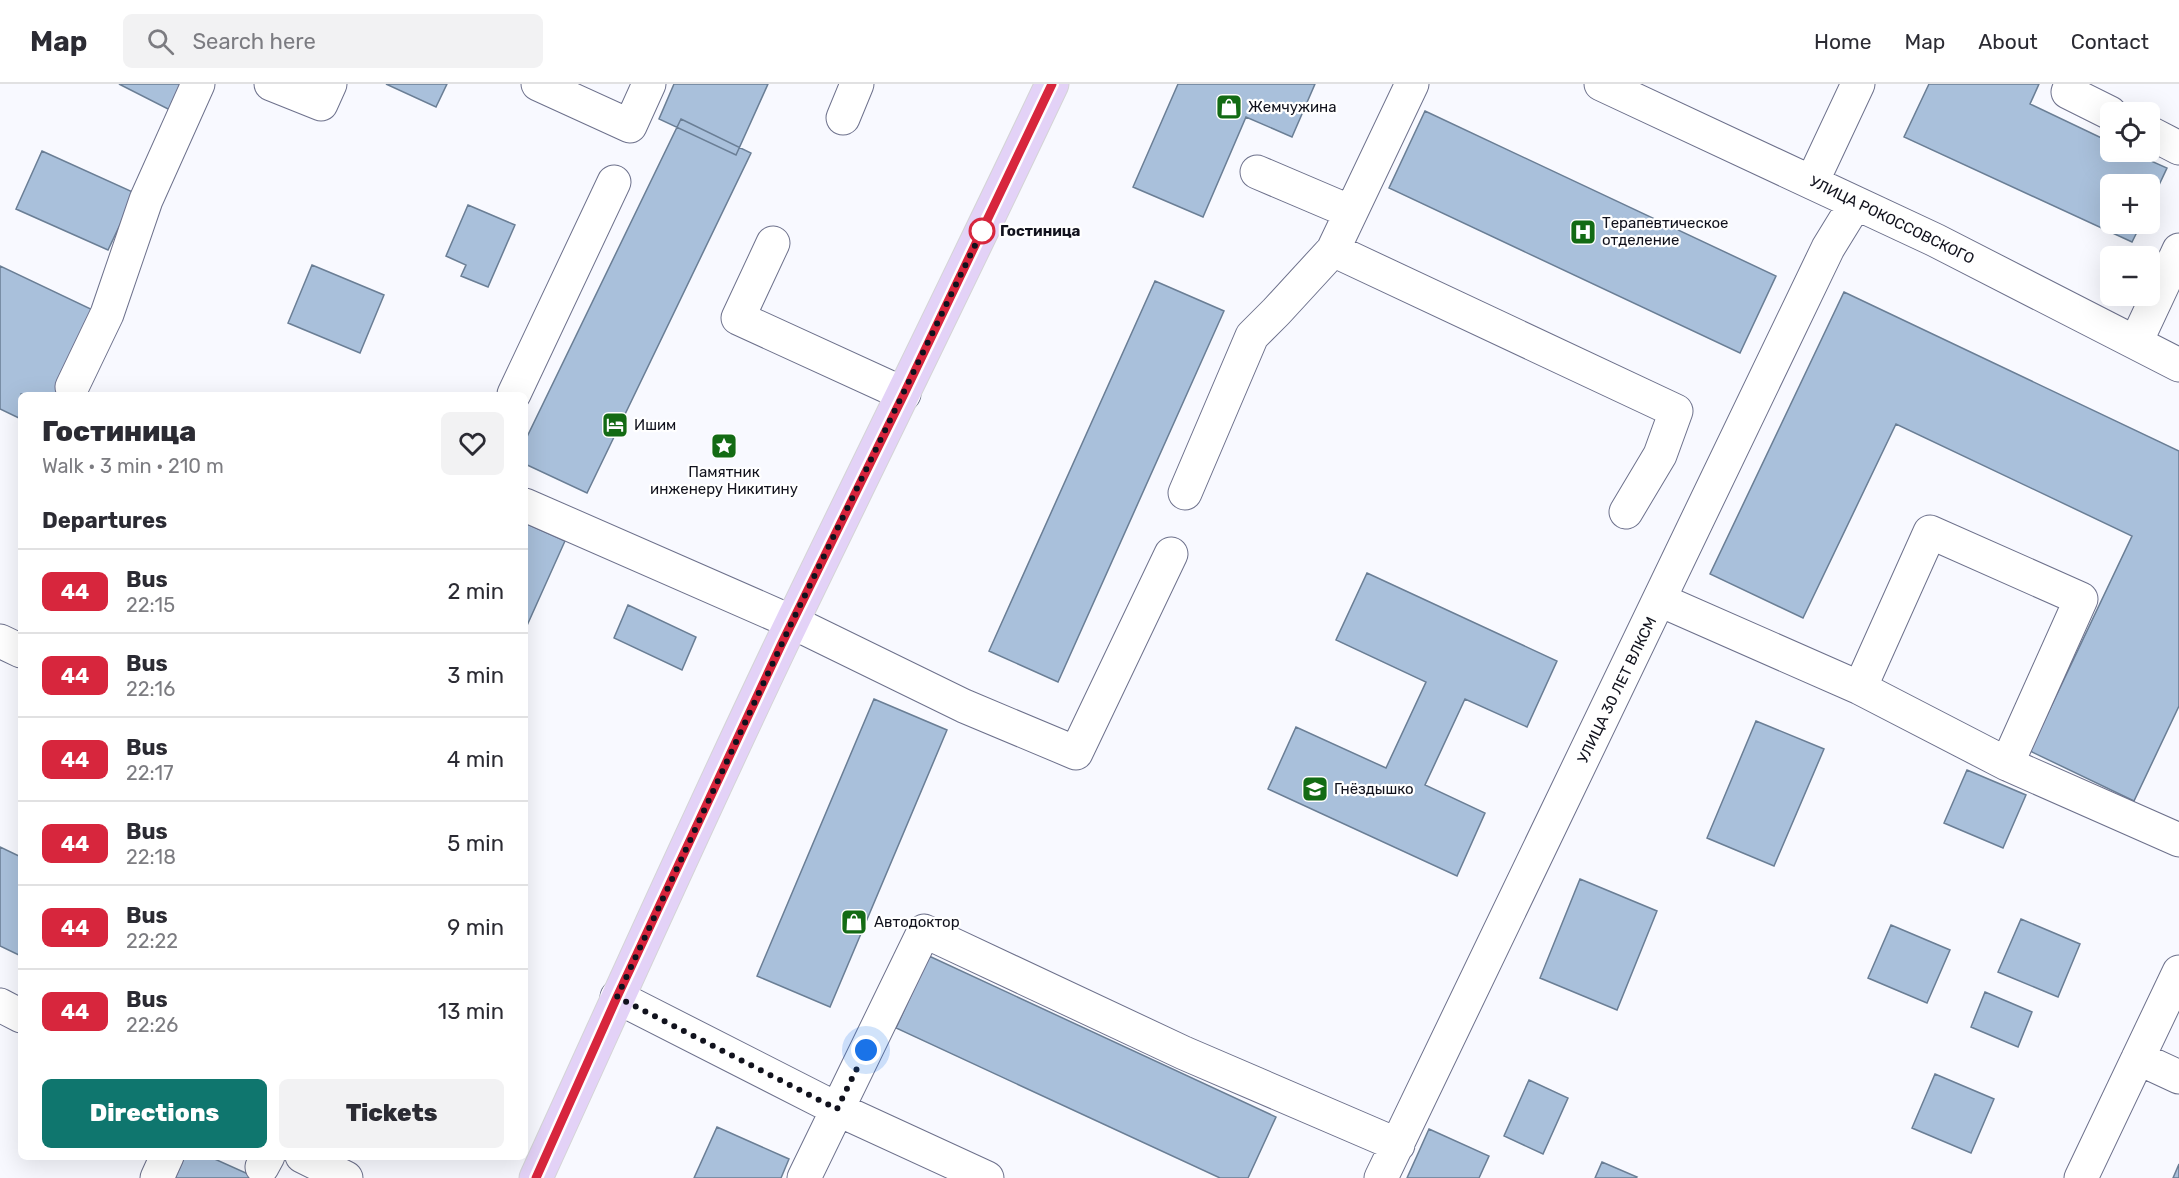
<!DOCTYPE html>
<meta charset="utf-8">
<style>
:root{--surface:#fff;--page:#f2f2f3;--text:#2b2b33;--muted:#7c7c81;--line:#e1e1e2;--accent:#0f766e}
body{margin:0;font-family:Rubik,sans-serif;background:var(--page);color:var(--text);height:100vh;display:flex;flex-direction:column;font-size:22px;white-space:nowrap}
*{box-sizing:border-box;margin:0}
p{font-size:20px;color:var(--muted)}
.icon{flex:none;width:33px;height:33px;fill:none;stroke:currentColor;stroke-width:2;stroke-linecap:round;stroke-linejoin:round}
.map{position:relative;flex:1;overflow:hidden}
.drawer{position:absolute;left:18px;top:308px;width:510px;height:768px;display:flex;flex-direction:column;background:var(--surface);border-radius:9px;box-shadow:0 6px 24px #0002}
.drawer>*{flex:none}
.badge{padding:0 12px;border-radius:9px;font-size:21px;line-height:39px}
.controls{position:absolute;left:2100px;top:18px;display:grid;gap:12px}
.controls a{display:grid;place-items:center;width:60px;height:60px;border-radius:9px;background:var(--surface);box-shadow:0 6px 24px #0002;font-size:30px}
.you{position:absolute;width:30px;height:30px;margin:-15px;border:4px solid #fff;border-radius:50%;background:#1a73e8;box-shadow:0 0 0 9px #1a73e833}
.map>.badge{position:absolute;translate:-50% -50%;box-shadow:0 0 0 3px #fff}
h2{padding:0 24px;font-size:22px;line-height:54px}
.round{display:grid;place-items:center;flex:none;width:63px;height:63px;border-radius:9px;background:var(--page)}
.headline{display:flex;align-items:center;justify-content:space-between;height:102px;padding:0 24px}
h1{font-size:28px;font-weight:800;line-height:45px}
.action{display:flex;gap:12px;margin-top:auto;padding:12px 24px}
.action a{flex:1;height:69px;border-radius:9px;background:var(--accent);color:#fff;font-size:24px;font-weight:800;line-height:69px;text-align:center}
.action a+a{background:var(--page);color:var(--text)}
ul{padding:0;list-style:none}
li{display:flex;align-items:center;gap:18px;height:84px;padding:0 24px;border-top:2px solid var(--line)}
li div{flex:1}
li b{display:block;font-size:22px}
li em{font-style:normal}
li .badge{min-width:66px;font-weight:700;text-align:center}
header{display:flex;align-items:center;gap:36px;box-sizing:border-box;height:84px;padding:0 30px;background:var(--surface);border-bottom:2px solid var(--line)}
header strong{font-size:28px}
nav{display:flex;gap:33px;margin-inline-start:auto;font-size:21px}
.search{width:420px;height:54px;background:var(--page);display:flex;align-items:center;gap:15px;box-sizing:border-box;padding:0 21px;border-radius:9px;color:var(--muted);font-size:22px}
.map>svg:first-child{display:block}
.building{fill:#a9c0db;stroke:#6a7e95;stroke-width:1.5}
.lines{fill:none;stroke-linecap:round;stroke-linejoin:round}
.minor-casing{stroke:#6d718c;stroke-width:35}
.major-casing{stroke:#d4d4d6;stroke-width:35}
.minor{stroke:#fff;stroke-width:33}
.major{stroke:#e3d2f7;stroke-width:33}
.line-casing{stroke:#fff;stroke-width:14}
.line{stroke:#d7263d;stroke-width:9}
.walk{stroke:#11121d;stroke-width:6;stroke-dasharray:0 10.8}
.stop-dot{fill:#fff;stroke:#d7263d;stroke-width:3}
.labels{text-anchor:middle;dominant-baseline:central;stroke-width:4.5;stroke-linejoin:round;paint-order:stroke}
.poi-label{font-size:15px;fill:#11121d;stroke:#fff;text-anchor:start}
.street-label{font-size:15px;fill:#11121d;stroke:#fff}
.stop-label{font-size:15px;font-weight:bold;fill:#11121d;stroke:#fff;text-anchor:start}
</style>
<header>
<strong>Map</strong>
<div class="search"><svg class="icon" aria-label="search" viewBox="0 0 24 24"><circle cx="10" cy="10" r="6"/><path d="M15 15l6 6"/></svg>Search here</div>
<nav><a>Home</a><a>Map</a><a>About</a><a>Contact</a></nav>
</header>
<div class="map">
<svg width="2179" height="1094" viewBox="0 0 2179 1094">
<rect width="100%" height="100%" fill="#f8f9ff"/>
<!-- building -->
<path class="building" d="M 119,0 L 183,0 L 170,26 Z
M 386,0 L 447,0 L 436,23 Z
M 674,0 L 768,0 L 736,71 L 659,35 Z
M 1178,0 L 1315,0 L 1292,53 L 1246,33 L 1203,133 L 1133,103 Z
M 1929,0 L 2039,0 L 2030,20 L 2110,58 L 2110,68 L 2131,68 L 2167,84 L 2150,120 L 2150,100 L 2110,100 L 2110,140 L 2141,140 L 2132,158 L 1904,53 Z
M 1425,27 L 1776,192 L 1740,269 L 1389,104 Z
M 681,35 L 751,69 L 587,409 L 525,380 L 525,357 Z
M 42,67 L 135,109 L 108,166 L 16,125 Z
M 468,121 L 515,141 L 488,203 L 461,192 L 466,181 L 446,172 Z
M 312,181 L 384,211 L 360,269 L 288,239 Z
M 0,182 L 95,227 L 55,310 L 21,310 L 21,335 L 0,325 Z
M 1155,197 L 1224,227 L 1058,598 L 989,567 Z
M 1844,208 L 2179,367 L 2179,622 L 2134,717 L 2030,667 L 2132,452 L 1896,340 L 1803,534 L 1710,490 Z
M 525,439 L 565,457 L 525,546 Z
M 1367,489 L 1557,577 L 1527,643 L 1465,615 L 1425,701 L 1485,729 L 1457,792 L 1268,705 L 1296,643 L 1386,684 L 1426,598 L 1336,556 Z
M 628,521 L 696,553 L 682,586 L 614,554 Z
M 874,615 L 947,646 L 830,923 L 757,892 Z
M 1756,637 L 1824,665 L 1774,782 L 1707,754 Z
M 1967,686 L 2026,711 L 2003,764 L 1944,739 Z
M 0,763 L 21,773 L 21,872 L 0,862 Z
M 1580,795 L 1657,827 L 1617,926 L 1540,894 Z
M 2021,835 L 2080,860 L 2058,913 L 1998,888 Z
M 1891,841 L 1950,866 L 1927,919 L 1868,894 Z
M 929,872 L 1276,1033 L 1248,1094 L 1220,1094 L 896,944 Z
M 1985,908 L 2032,928 L 2018,963 L 1971,943 Z
M 1935,990 L 1994,1015 L 1971,1069 L 1912,1044 Z
M 1529,996 L 1568,1014 L 1543,1070 L 1504,1052 Z
M 717,1043 L 789,1075 L 781,1094 L 694,1094 Z
M 1429,1045 L 1489,1072 L 1479,1094 L 1407,1094 Z
M 185,1072 L 208,1072 L 257,1094 L 175,1094 Z
M 1602,1078 L 1637,1093 L 1636,1094 L 1595,1094 Z
M 2179,1080 L 2179,1094 L 2173,1094 Z"/>
<g class="lines">
<defs>
<path id="minor" d="M 271,0 L 321,20 L 330,0
M 538,0 L 630,42 L 649,0
M 1412,0 L 1333,166 L 1676,327 L 1660,371 L 1626,428
M 1601,0 L 1935,156 L 2179,281
M 2071,0 L 2068,8 L 2110,29
M 843,34 L 857,0
M 2150,49 L 2179,64
M 1257,88 L 1351,128
M 1812,98 L 1858,0
M 773,159 L 738,234 L 904,310
M 2136,258 L 2179,166
M 72,303 L 107,230 L 146,116 L 198,0
M 514,310 L 614,98
M 1185,409 L 1252,252 L 1276,228 L 1333,166
M 525,421 L 792,538 L 964,622 L 1076,669 L 1171,470
M 1660,516 L 1860,604 L 1930,448 L 2081,515 L 2007,680 L 2179,756
M 0,557 L 21,567
M 1860,604 L 2007,680
M 617,913 L 837,1025 L 987,1094
M 0,921 L 21,932
M 2138,974 L 2179,993
M 302,1072 L 346,1094
M 262,1083 L 268,1072
M 157,1094 L 167,1072
M 804,1094 L 924,847 L 1184,969 L 1398,1061
M 1381,1094 L 1828,164 L 1855,120
M 2081,1094 L 2179,888"/>
<path id="major" d="M 536,1094 C 621,908 704,721 793,536 C 879,358 967,180 1052,0"/>
</defs>
<!-- minor casing -->
<use href="#minor" class="minor-casing"/>
<!-- major casing -->
<use href="#major" class="major-casing"/>
<!-- minor -->
<use href="#minor" class="minor"/>
<!-- major -->
<use href="#major" class="major"/>
</g>
<g class="lines">
<defs>
<path id="line" d="M 536,1094 L 617,913 L 782,559 L 904,310 L 1052,0"/>
</defs>
<!-- line casing -->
<use href="#line" class="line-casing"/>
<!-- line -->
<use href="#line" class="line"/>
<!-- walk -->
<path class="walk" d="M 866,966 L 837,1025 L 617,913 L 792,538 L 982,147"/>
</g>
<!-- icons -->
<defs>
<symbol id="shop-square" viewBox="-11 -11 22 22"><rect x="-9" y="-9" width="18" height="18" rx="4" fill="#136b14" stroke="#fff"/><path d="M-5-2.5h2.3a2.7 3.5 0 0 1 5.4 0H5L5.5 6h-11ZM-1.5-2.5h3a1.5 2.3 0 0 0-3 0Z" fill="#fff"/></symbol>
<symbol id="hospital-square" viewBox="-11 -11 22 22"><rect x="-9" y="-9" width="18" height="18" rx="4" fill="#136b14" stroke="#fff"/><path d="M-5-5h3v3.5h4V-5h3V5h-3V1.5h-4V5h-3Z" fill="#fff"/></symbol>
<symbol id="hotel-square" viewBox="-11 -11 22 22"><rect x="-9" y="-9" width="18" height="18" rx="4" fill="#136b14" stroke="#fff"/><path d="M-6-4.5h1.5V1H6V5H4.5V3h-9V5H-6ZM-4 0a1.8 1.8 0 1 1 3.6 0ZM.5 0V-2.5h3Q6-2.5 6 0Z" fill="#fff"/></symbol>
<symbol id="sight-square" viewBox="-11 -11 22 22"><rect x="-9" y="-9" width="18" height="18" rx="4" fill="#136b14" stroke="#fff"/><path d="M0-6L1.8-2.2L6-1.7L2.9 1.2L3.7 5.4L0 3.3L-3.7 5.4L-2.9 1.2L-6-1.7L-1.8-2.2Z" fill="#fff"/></symbol>
<symbol id="school-square" viewBox="-11 -11 22 22"><rect x="-9" y="-9" width="18" height="18" rx="4" fill="#136b14" stroke="#fff"/><path d="M0-5L7-2L0 1L-7-2ZM-4 1L0 2.5L4 1V4Q0 6-4 4Z" fill="#fff"/></symbol>
</defs>
<g fill-rule="evenodd">
<use href="#shop-square" x="1214" y="8" width="30" height="30"/>
<use href="#hospital-square" x="1568" y="133" width="30" height="30"/>
<use href="#hotel-square" x="600" y="326" width="30" height="30"/>
<use href="#sight-square" x="709" y="347" width="30" height="30"/>
<use href="#school-square" x="1300" y="690" width="30" height="30"/>
<use href="#shop-square" x="839" y="823" width="30" height="30"/>
</g>
<!-- markers -->
<circle class="stop-dot" cx="982" cy="147" r="12"/>
<g class="labels">
<!-- poi labels -->
<g class="poi-label">
<text x="1248" y="23">Жемчужина</text>
<text x="1602" y="139">Терапевтическое<tspan x="1602" dy="17">отделение</tspan></text>
<text x="634" y="341">Ишим</text>
<text x="724" y="388" text-anchor="middle">Памятник<tspan x="724" dy="17">инженеру Никитину</tspan></text>
<text x="1334" y="705">Гнёздышко</text>
<text x="874" y="838">Автодоктор</text>
</g>
<!-- street labels -->
<g class="street-label">
<text transform="translate(1892 136) rotate(26)">УЛИЦА РОКОССОВСКОГО</text>
<text transform="translate(1617 606) rotate(-64)">УЛИЦА 30 ЛЕТ ВЛКСМ</text>
</g>
<!-- stop labels -->
<g class="stop-label">
<text x="1000" y="147">Гостиница</text>
</g>
</g>
</svg>
<div class="controls">
<a><svg class="icon" aria-label="locate" viewBox="0 0 24 24"><circle cx="12" cy="12" r="6"/><path d="M12 2v4M12 18v4M2 12h4M18 12h4"/></svg></a>
<a>+</a>
<a>−</a>
</div>
<div class="you" style="left:866px;top:966px"></div>
<section class="drawer">
<div class="headline"><div><h1>Гостиница</h1><p>Walk · 3 min · 210 m</p></div><a class="round"><svg class="icon" aria-label="heart" viewBox="0 0 24 24"><path d="M12 20l-8-8c-3-5 5-10 8-4 3-6 11-1 8 4z"/></svg></a></div>
<h2>Departures</h2>
<ul>
<li><span class="badge" style="background:#d7263d;color:#fff">44</span><div><b>Bus</b><p>22:15</p></div><em>2 min</em></li>
<li><span class="badge" style="background:#d7263d;color:#fff">44</span><div><b>Bus</b><p>22:16</p></div><em>3 min</em></li>
<li><span class="badge" style="background:#d7263d;color:#fff">44</span><div><b>Bus</b><p>22:17</p></div><em>4 min</em></li>
<li><span class="badge" style="background:#d7263d;color:#fff">44</span><div><b>Bus</b><p>22:18</p></div><em>5 min</em></li>
<li><span class="badge" style="background:#d7263d;color:#fff">44</span><div><b>Bus</b><p>22:22</p></div><em>9 min</em></li>
<li><span class="badge" style="background:#d7263d;color:#fff">44</span><div><b>Bus</b><p>22:26</p></div><em>13 min</em></li>
</ul>
<div class="action"><a>Directions</a><a>Tickets</a></div>
</section>
</div>
